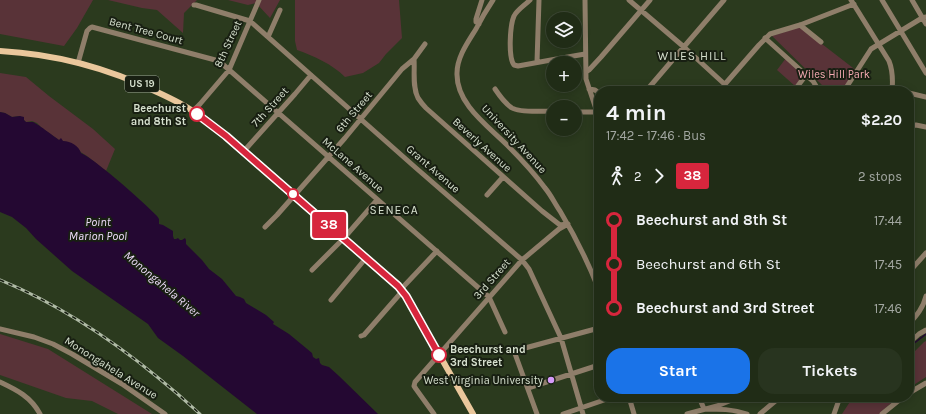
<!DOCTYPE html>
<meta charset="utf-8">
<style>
:root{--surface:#202c16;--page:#28341f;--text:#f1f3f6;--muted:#a2a7a1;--line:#3d4835;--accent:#1a73e8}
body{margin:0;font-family:Karla,sans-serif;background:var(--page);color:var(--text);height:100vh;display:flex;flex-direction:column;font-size:15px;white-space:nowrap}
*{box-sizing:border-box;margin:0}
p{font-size:13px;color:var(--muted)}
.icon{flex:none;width:22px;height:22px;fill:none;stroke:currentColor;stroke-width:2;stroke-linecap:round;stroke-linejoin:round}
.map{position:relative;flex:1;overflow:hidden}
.drawer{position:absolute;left:594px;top:86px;width:320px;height:316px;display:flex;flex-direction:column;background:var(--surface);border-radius:16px;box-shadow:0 2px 10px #0003,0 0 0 1px var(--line)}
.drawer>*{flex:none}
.badge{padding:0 8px;border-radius:3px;font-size:14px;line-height:26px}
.tools{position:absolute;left:546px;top:12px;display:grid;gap:8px}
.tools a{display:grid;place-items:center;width:36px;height:36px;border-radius:50%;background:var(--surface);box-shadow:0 2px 10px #0003,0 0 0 1px var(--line);font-size:20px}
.map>.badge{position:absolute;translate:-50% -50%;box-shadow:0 0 0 2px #fff}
.legs{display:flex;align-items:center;gap:6px;height:44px;padding:0 12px;font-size:13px}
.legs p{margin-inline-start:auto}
.summary{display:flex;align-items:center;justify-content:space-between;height:68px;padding:0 12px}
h1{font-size:22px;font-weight:700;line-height:30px}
.primary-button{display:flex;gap:8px;margin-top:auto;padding:8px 12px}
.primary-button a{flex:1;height:46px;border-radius:16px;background:var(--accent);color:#fff;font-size:16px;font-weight:700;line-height:46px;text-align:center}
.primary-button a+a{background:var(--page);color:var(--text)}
ul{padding:0 12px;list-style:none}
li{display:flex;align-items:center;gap:14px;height:44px;font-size:15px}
li i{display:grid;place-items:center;width:6px;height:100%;margin:0 5px;background:currentColor}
li i::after{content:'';width:10px;height:10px;margin:-5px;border:3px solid;border-radius:50%;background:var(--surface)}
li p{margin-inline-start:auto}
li:first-child i{background:linear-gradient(#0000 50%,currentColor 0)}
li:last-child i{background:linear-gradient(currentColor 50%,#0000 0)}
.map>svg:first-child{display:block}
.green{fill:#593338}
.water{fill:#240832}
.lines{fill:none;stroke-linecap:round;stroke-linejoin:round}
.stream{stroke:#240832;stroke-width:1.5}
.minor{stroke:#8f7e6a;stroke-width:5}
.major{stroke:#eac79c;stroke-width:6}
.rail-casing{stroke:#afbaa5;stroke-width:3}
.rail{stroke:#181f12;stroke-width:1.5;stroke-dasharray:4.5;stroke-linecap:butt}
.line-1-casing{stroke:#fff;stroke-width:9}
.line-1{stroke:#d7263d;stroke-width:6}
.stop-1-dot{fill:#fff;stroke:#d7263d;stroke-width:2}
.poi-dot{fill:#d69bfa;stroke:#181f12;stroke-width:1.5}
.labels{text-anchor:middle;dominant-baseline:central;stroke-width:4;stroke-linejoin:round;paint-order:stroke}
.shield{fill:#181f12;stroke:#9da696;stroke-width:1}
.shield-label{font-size:10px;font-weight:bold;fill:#d6e0ce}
.street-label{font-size:11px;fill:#d6e0ce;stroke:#181f12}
.park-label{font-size:11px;fill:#f6abb3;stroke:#181f12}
.stop-label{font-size:11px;font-weight:bold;fill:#d6e0ce;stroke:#181f12;text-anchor:end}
.poi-label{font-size:11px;fill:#d6e0ce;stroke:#181f12;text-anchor:end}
.neighbourhood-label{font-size:12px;letter-spacing:1px;fill:#d6e0ce;stroke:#181f12}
.water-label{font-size:12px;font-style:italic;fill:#eedcfa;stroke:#181f12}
</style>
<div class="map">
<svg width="926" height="414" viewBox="0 0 926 414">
<rect width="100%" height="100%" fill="#2b3a1e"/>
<!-- green -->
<path class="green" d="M 0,0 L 93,0 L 77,28 L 64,46 L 0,34 Z
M 108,0 L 197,0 L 184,13 L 183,33 L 157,10 L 142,8 Z
M 228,0 L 280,0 L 270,18 L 256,3 L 248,5 Z
M 295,0 L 399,0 L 402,38 L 386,54 L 379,63 L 363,73 L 345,77 C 332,64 314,56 297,50 L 295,41 Z
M 800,27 L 857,71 L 843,91 L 827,91 L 821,84 L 772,36 Z
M 786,58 L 804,75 L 795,86 L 777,70 Z
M 0,73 L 26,77 L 49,96 L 93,129 L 115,149 L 106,171 L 87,156 L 63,141 L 59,140 L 43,129 L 37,123 L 32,121 L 26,122 L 20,116 L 12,117 L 5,113 L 0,112 Z
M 0,334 L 48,349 L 152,414 L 118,414 L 92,401 L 66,398 L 0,375 Z
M 926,341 L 926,377 L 909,388 L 909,357 L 924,342 Z
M 853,397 L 898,397 L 879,414 L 842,414 Z"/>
<!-- water -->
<path class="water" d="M 0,112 L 5,113 L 12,117 L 20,116 L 24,117 L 24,120 L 26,122 C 27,122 33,122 33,122 C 35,122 55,137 59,140 L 61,138 L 63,141 C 71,141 79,146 81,153 C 91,158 100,166 109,173 C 126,187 142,201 157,216 L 159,219 L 159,224 L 163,225 L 173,231 L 173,236 L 174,239 L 176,239 L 178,238 L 180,240 L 182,240 L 185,238 L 186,240 L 186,244 L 202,260 L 209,269 L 222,279 L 236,296 L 240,297 L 244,299 L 246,303 L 266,315 L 274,322 L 273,324 L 289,334 L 312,353 L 313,357 L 316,359 L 319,358 L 320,363 L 322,365 L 329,367 L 339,376 L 378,414 L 257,414 L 183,356 L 158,338 L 148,324 L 72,271 L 36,239 L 26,228 L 12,217 L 0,212 Z"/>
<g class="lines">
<!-- stream -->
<path class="stream" d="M 913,344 L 926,334"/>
<!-- minor -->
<path class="minor" d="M 493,0 C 487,9 481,19 476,29 C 468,42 457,57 457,73 C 456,104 488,126 507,145 C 521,159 534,173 545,188 C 551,195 555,204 560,211 C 575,236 588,262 599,290
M 530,0 C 525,5 517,10 514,16 C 510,25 508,57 514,65 L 518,66 L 562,58 L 585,54
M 585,0 L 586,79 L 599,118
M 629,0 L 684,47 L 732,91
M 851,0 L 889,61 C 893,71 893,80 892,91
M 882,0 L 926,73
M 912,0 L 926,24
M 194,5 L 196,5 L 250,21 L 416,168 L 522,260 L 529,269 L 561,338 L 583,414
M 479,24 L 476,22 L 476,19 L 482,0
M 800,25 L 821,42
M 268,37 L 280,10
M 765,38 L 806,75 L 813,81 L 819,91
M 414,59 C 415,71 412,86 418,98 C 420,101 423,105 426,108 L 542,211 L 560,225 L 567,224
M 537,62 L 539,0
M 78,63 L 87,31 L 90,28 L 92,27 L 219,61 L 489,297 L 505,332
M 586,72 L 589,70 L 601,57 L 650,0
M 495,89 C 499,95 506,104 512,108 C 520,113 543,111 553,111
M 589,89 L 595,90 L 599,93
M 646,91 L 724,0
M 719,91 L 759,45 L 770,34 L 800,25 L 854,4
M 794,91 L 806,75
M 844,91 L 871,49 L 922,18 L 926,17
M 909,93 L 926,97
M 193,111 L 200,104 L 229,70 L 259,0
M 575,112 L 597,112
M 909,126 L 916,125 L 926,127
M 244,151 L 295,94 L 311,75
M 487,195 L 503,177
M 596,209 L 599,213
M 265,227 L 277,215 L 345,138 L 402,69 L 414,59 L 425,44
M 312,270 L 344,238 L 377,200
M 909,272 L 926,253
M 331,300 L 366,258
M 909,324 C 917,315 923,308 926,296
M 0,329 L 34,337 L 53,344 L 72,354 L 122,384 L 165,414
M 361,336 L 364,335 L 399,295 L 404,286 L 437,251
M 909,343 L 919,334 L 926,330
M 0,382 C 17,390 31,397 40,414
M 528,388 L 599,365
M 909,393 L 926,383
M 629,397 L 634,414
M 699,397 L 704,409 C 719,409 733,409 747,414
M 434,414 L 416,389 L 414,386 L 415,382 L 522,260 L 559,229 L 568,224
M 537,414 L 514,351 L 599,328
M 563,414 L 613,397
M 687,414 L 717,406 L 739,397
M 760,414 L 780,397
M 834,414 L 840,397
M 882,414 L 903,397"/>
<!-- major -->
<path class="major" d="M 0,51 C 54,54 108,68 157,92 C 170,98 183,104 194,112 C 236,141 272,176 310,209 C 331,227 353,246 374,265 C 385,275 397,284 406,296 L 473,414"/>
<defs>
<path id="rail" d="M 0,280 C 58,304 108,337 156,376 C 171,388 186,401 200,414"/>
</defs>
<!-- rail casing -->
<use href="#rail" class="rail-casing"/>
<!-- rail -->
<use href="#rail" class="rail"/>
</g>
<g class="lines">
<defs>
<path id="line-1" d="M 197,114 L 226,136 L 398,286 L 406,296 L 439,355"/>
</defs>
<!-- line-1 casing -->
<use href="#line-1" class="line-1-casing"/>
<!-- line-1 -->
<use href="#line-1" class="line-1"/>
</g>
<!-- markers -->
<g class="stop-1-dot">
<circle cx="197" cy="114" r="7"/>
<circle cx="293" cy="194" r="5"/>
<circle cx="439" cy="355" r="7"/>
</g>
<circle class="poi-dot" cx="551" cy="380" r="4"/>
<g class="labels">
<!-- shield labels -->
<rect class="shield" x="125" y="76" width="34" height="16" rx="3"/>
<g class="shield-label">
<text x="142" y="84">US 19</text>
</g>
<!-- street labels -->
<g class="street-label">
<text transform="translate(146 31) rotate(15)">Bent Tree Court</text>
<text transform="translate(228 44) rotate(-65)">8th Street</text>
<text transform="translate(270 107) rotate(-48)">7th Street</text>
<text transform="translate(354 112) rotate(-50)">6th Street</text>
<text transform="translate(514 139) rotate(47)">University Avenue</text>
<text transform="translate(482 145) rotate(42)">Beverly Avenue</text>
<text transform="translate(353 165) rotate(41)">McLane Avenue</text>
<text transform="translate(433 169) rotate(41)">Grant Avenue</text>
<text transform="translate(492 279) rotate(-49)">3rd Street</text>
<text transform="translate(111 368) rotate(32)">Monongahela Avenue</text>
</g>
<!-- park labels -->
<g class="park-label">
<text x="834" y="74">Wiles Hill Park</text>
</g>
<!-- stop labels -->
<g class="stop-label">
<text x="186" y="108">Beechurst<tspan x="186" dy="13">and 8th St</tspan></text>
<text x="450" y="349" text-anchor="start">Beechurst and<tspan x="450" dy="13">3rd Street</tspan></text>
</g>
<!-- poi labels -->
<g class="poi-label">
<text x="543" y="380">West Virginia University</text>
</g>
<!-- neighbourhood labels -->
<g class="neighbourhood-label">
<text x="692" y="56">WILES HILL</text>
<text x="394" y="210">SENECA</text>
</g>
<!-- water labels -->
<g class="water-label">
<text x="98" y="222">Point<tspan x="98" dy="14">Marion Pool</tspan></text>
<text transform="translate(162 284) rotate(40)">Monongahela River</text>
</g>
</g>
</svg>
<div class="tools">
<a><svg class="icon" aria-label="layers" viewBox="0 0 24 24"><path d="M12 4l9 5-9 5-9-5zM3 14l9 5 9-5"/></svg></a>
<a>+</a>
<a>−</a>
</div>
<b class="badge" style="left:329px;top:225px;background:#d7263d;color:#fff">38</b>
<section class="drawer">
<div class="summary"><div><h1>4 min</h1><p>17:42 – 17:46 · Bus</p></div><b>$2.20</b></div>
<div class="legs"><svg class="icon" aria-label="walk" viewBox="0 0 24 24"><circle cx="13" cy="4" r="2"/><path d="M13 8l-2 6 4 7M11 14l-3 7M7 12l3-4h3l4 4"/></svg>2<svg class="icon" aria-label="forward" viewBox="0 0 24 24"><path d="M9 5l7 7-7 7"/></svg><b class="badge" style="background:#d7263d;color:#fff">38</b><p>2 stops</p></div>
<ul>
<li><i style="color:#d7263d"></i><b>Beechurst and 8th St</b><p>17:44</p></li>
<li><i style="color:#d7263d"></i><span>Beechurst and 6th St</span><p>17:45</p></li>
<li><i style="color:#d7263d"></i><b>Beechurst and 3rd Street</b><p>17:46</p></li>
</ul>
<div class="primary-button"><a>Start</a><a>Tickets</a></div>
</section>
</div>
